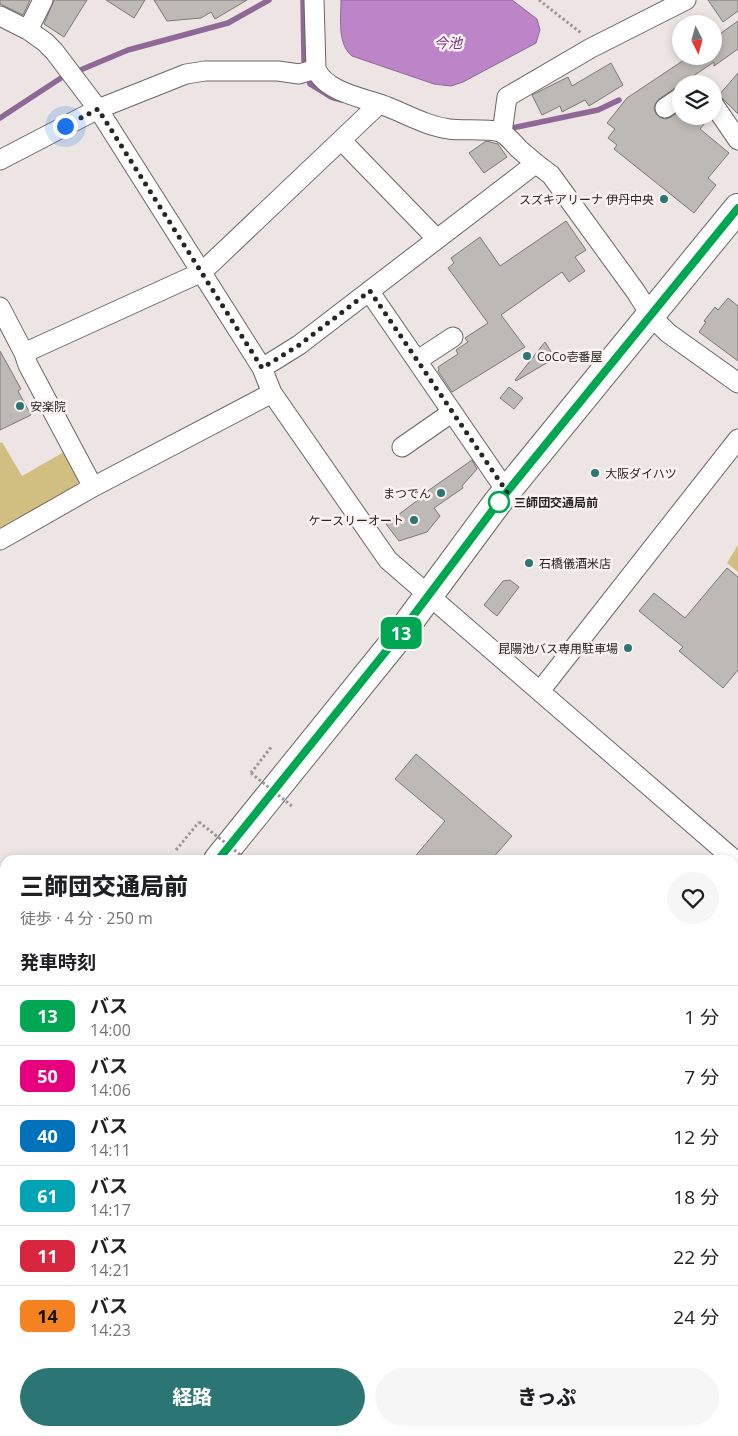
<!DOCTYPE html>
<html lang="ja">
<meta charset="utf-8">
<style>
:root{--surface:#fff;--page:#f6f6f6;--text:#202124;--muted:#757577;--line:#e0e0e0;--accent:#2b7575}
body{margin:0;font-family:"Open Sans","Noto Sans JP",sans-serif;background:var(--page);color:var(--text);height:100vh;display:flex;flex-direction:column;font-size:19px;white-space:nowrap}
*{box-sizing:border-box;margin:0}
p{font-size:16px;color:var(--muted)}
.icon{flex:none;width:28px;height:28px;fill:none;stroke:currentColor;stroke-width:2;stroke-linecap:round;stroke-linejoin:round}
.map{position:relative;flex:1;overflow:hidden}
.side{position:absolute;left:0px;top:855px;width:739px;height:581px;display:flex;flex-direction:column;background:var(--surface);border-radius:15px 15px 0 0;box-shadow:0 2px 8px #0003}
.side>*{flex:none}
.badge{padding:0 10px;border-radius:8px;font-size:18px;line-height:32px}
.needle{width:32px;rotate:174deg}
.buttons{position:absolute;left:672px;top:15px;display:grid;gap:10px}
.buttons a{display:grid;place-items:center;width:50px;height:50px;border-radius:50%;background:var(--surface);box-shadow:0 2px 8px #0003;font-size:25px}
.you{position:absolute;width:25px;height:25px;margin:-12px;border:4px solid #fff;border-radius:50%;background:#1a73e8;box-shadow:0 0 0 8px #1a73e833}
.map>.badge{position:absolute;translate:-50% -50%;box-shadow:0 0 0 2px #fff}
h2{padding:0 20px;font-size:19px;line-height:45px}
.round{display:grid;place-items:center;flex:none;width:52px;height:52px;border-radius:26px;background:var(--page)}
.headline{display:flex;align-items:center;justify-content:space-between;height:85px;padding:0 20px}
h1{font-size:24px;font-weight:800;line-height:38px}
.button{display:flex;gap:10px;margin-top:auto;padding:10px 20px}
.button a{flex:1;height:58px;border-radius:30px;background:var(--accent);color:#fff;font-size:20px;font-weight:800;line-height:58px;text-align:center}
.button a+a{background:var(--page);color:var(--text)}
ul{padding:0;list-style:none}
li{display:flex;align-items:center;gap:15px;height:60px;padding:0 20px;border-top:1px solid var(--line)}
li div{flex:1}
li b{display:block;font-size:19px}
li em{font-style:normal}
li .badge{min-width:55px;font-weight:700;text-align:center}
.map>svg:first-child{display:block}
.green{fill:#d1bf81}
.water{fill:#bc85c8;stroke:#906897}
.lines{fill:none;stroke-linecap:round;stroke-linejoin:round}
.stream{stroke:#906897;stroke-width:5.5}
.building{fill:#bdb9b5;stroke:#7d7875}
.minor-casing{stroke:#6c6665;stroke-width:21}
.highway-casing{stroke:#6c6665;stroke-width:30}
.path{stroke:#9c9796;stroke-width:3;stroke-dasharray:2.5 2.5;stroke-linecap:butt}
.minor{stroke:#fff;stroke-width:19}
.highway{stroke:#fff;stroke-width:28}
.path-bridge{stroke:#9c9796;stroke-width:3;stroke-dasharray:2.5 2.5;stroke-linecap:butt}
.line-casing{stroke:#fff;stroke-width:11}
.line{stroke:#00a651;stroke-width:8}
.walk{stroke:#282525;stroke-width:5;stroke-dasharray:0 9}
.poi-dot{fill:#2b7575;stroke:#f9f2f1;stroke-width:2}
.stop-dot{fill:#fff;stroke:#00a651;stroke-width:2.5}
.labels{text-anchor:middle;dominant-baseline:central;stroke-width:5;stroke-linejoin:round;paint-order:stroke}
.poi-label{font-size:12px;fill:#282525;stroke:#f9f2f1;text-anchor:end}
.stop-label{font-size:12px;font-weight:bold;fill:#282525;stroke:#f9f2f1;text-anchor:start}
.water-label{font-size:14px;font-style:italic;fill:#743283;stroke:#f9f2f1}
</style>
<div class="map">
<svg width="738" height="1436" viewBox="0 0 738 1436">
<rect width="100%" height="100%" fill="#ece5e4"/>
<!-- green -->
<path class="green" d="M 2,442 L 22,476 L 64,452 L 78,481 L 76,491 L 0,533 L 0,443 Z
M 738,545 L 738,572 L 727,563 Z"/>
<!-- water -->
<path class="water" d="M 341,0 L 512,0 L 537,19 L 540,30 L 536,43 L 463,82 L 451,86 L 434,84 L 352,56 C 337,44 341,18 341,0 Z"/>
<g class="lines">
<!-- stream -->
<path class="stream" d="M 303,0 L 304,60 L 310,84 L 331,97 L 342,100
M 78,71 L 128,50 L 228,23 L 269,0
M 0,118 L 61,78
M 512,128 L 598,110 L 619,100"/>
</g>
<!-- building -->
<path class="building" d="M 0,0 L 30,0 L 23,15 L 2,5 L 0,4 Z
M 54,0 L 87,0 L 64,37 L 44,24 Z
M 106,0 L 145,0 L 134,18 Z
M 154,0 L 247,0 L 215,19 L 211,12 L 201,18 L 167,21 Z
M 708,0 L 738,0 L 738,11 L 723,22 Z
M 738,21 L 738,49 L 714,66 L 714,62 L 659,99 L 655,104 L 654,109 L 656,114 L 661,118 L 666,119 L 671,117 L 681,110 L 681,116 L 708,116 L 709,118 L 700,129 L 729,153 L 708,178 L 716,185 L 694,213 L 614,149 L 617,145 L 608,138 L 615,129 L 607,123 L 627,98 L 690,56 L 714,56 L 714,38 Z
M 611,63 L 623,85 L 589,106 L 585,100 L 562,112 L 560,106 L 542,115 L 532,95 L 568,77 L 572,86 Z
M 738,73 L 738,114 L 719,95 Z
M 486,141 L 498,144 L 507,157 L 484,173 L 469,153 Z
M 566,221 L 586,250 L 575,257 L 585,271 L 569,282 L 562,272 L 501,315 L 525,347 L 452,392 L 438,371 L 439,370 L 438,367 L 458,354 L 456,350 L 468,342 L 465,338 L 488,323 L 448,268 L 454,263 L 451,258 L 480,237 L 500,266 Z
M 728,298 L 738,306 L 738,361 L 699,332 L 706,322 L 704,321 L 715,307 L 718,310 Z
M 545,342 L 555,358 L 516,381 L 515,380 Z
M 0,351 L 21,389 L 18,391 L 31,415 L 0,430 Z
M 509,387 L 523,398 L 514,409 L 500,398 Z
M 472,460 L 477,469 L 462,486 L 463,488 L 434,508 L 440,516 L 427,532 L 399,541 L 386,524 L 426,494 L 425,493 Z
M 727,568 L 738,577 L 738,670 L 723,688 L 679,651 L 683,647 L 639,611 L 654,593 L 685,618 Z
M 510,580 L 519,587 L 497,616 L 484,605 L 503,581 Z
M 416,754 L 512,836 L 491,860 L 412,860 L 445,821 L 395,779 Z"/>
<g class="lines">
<defs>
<path id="minor" d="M 314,0 L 316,69 C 326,93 366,98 388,107 C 408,115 427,126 449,129 C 462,131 493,128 502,133 C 508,136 514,144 519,149 C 529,158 540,167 551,175 L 636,292 L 651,316 L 668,333 L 738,383
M 0,16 L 28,30 L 45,42 L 54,51 L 98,109 L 262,368 L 272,393 L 388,560 L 738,863
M 28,30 L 43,0
M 714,105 L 738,140
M 665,108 L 681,97
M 502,133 L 507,97 L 591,48 L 686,0
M 341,140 L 437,239
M 0,160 L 98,109 L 186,74 L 205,71 L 278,71 L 299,74 L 316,69
M 369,291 L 507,492
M 0,307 L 24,353 L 28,365 L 93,487
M 24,353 L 202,272 L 379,104
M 418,360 L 453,337
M 262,368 L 299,345 L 535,164
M 402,447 L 451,413
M 0,540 L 93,487 L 272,393
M 540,691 L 738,439
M 0,1339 L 5,1344
M 107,1431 L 113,1436
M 86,1436 L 90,1431"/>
<path id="highway" d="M 218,860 L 395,641 L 497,503 L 738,208
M 0,1131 L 5,1125"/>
</defs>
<!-- minor casing -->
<use href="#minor" class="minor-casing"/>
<!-- highway casing -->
<use href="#highway" class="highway-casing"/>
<!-- path -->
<path class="path" d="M 539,0 L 581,33
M 251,773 L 272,746
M 176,850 L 199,822"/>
<!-- minor -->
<use href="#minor" class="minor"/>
<!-- highway -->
<use href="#highway" class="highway"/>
<!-- path-bridge -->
<path class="path-bridge" d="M 251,773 L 293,807
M 199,822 L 247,860"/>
</g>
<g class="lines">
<defs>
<path id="line" d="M 218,860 L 395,640 L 498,503 L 738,208"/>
</defs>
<!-- line casing -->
<use href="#line" class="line-casing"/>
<!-- line -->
<use href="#line" class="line"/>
<!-- walk -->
<path class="walk" d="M 65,126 L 98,109 L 262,368 L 299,345 L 370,291 L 507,492 L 499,502"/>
</g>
<!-- markers -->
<g class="poi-dot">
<circle cx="664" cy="199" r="5"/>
<circle cx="527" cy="356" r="5"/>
<circle cx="20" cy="406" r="5"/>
<circle cx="595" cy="473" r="5"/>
<circle cx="441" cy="493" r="5"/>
<circle cx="414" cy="520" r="5"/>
<circle cx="529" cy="563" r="5"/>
<circle cx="628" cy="648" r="5"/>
</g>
<circle class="stop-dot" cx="499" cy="502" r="10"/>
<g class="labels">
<!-- poi labels -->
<g class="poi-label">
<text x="654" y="199">スズキアリーナ 伊丹中央</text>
<text x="537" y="356" text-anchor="start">CoCo壱番屋</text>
<text x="30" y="406" text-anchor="start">安楽院</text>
<text x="605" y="473" text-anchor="start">大阪ダイハツ</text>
<text x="431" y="493">まつでん</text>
<text x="404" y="520">ケースリーオート</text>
<text x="539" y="563" text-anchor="start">石橋儀酒米店</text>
<text x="618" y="648">昆陽池バス専用駐車場</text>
</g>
<!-- stop labels -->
<g class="stop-label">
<text x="514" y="502">三師団交通局前</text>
</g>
<!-- water labels -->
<g class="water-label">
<text x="448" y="42">今池</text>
</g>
</g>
</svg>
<div class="buttons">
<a><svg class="needle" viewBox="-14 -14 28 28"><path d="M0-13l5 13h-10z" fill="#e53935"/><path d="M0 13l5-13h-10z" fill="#757577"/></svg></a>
<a><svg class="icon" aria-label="layers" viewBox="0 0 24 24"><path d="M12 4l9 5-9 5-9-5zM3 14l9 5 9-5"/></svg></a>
</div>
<div class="you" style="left:65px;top:126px"></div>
<b class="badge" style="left:401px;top:633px;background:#00a651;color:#fff">13</b>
<section class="side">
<div class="headline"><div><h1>三師団交通局前</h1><p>徒歩 · 4 分 · 250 m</p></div><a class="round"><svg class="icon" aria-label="heart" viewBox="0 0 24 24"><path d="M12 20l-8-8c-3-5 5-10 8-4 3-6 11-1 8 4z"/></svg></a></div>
<h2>発車時刻</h2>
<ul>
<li><span class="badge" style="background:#00a651;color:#fff">13</span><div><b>バス</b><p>14:00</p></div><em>1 分</em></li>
<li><span class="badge" style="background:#e6007e;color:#fff">50</span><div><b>バス</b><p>14:06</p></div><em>7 分</em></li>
<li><span class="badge" style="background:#0072bc;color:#fff">40</span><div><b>バス</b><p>14:11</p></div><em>12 分</em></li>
<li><span class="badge" style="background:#00a3b4;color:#fff">61</span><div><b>バス</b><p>14:17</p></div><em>18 分</em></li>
<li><span class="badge" style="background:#d7263d;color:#fff">11</span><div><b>バス</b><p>14:21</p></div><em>22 分</em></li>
<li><span class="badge" style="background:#f58220;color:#111">14</span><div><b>バス</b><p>14:23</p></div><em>24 分</em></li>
</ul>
<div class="button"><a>経路</a><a>きっぷ</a></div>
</section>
</div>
